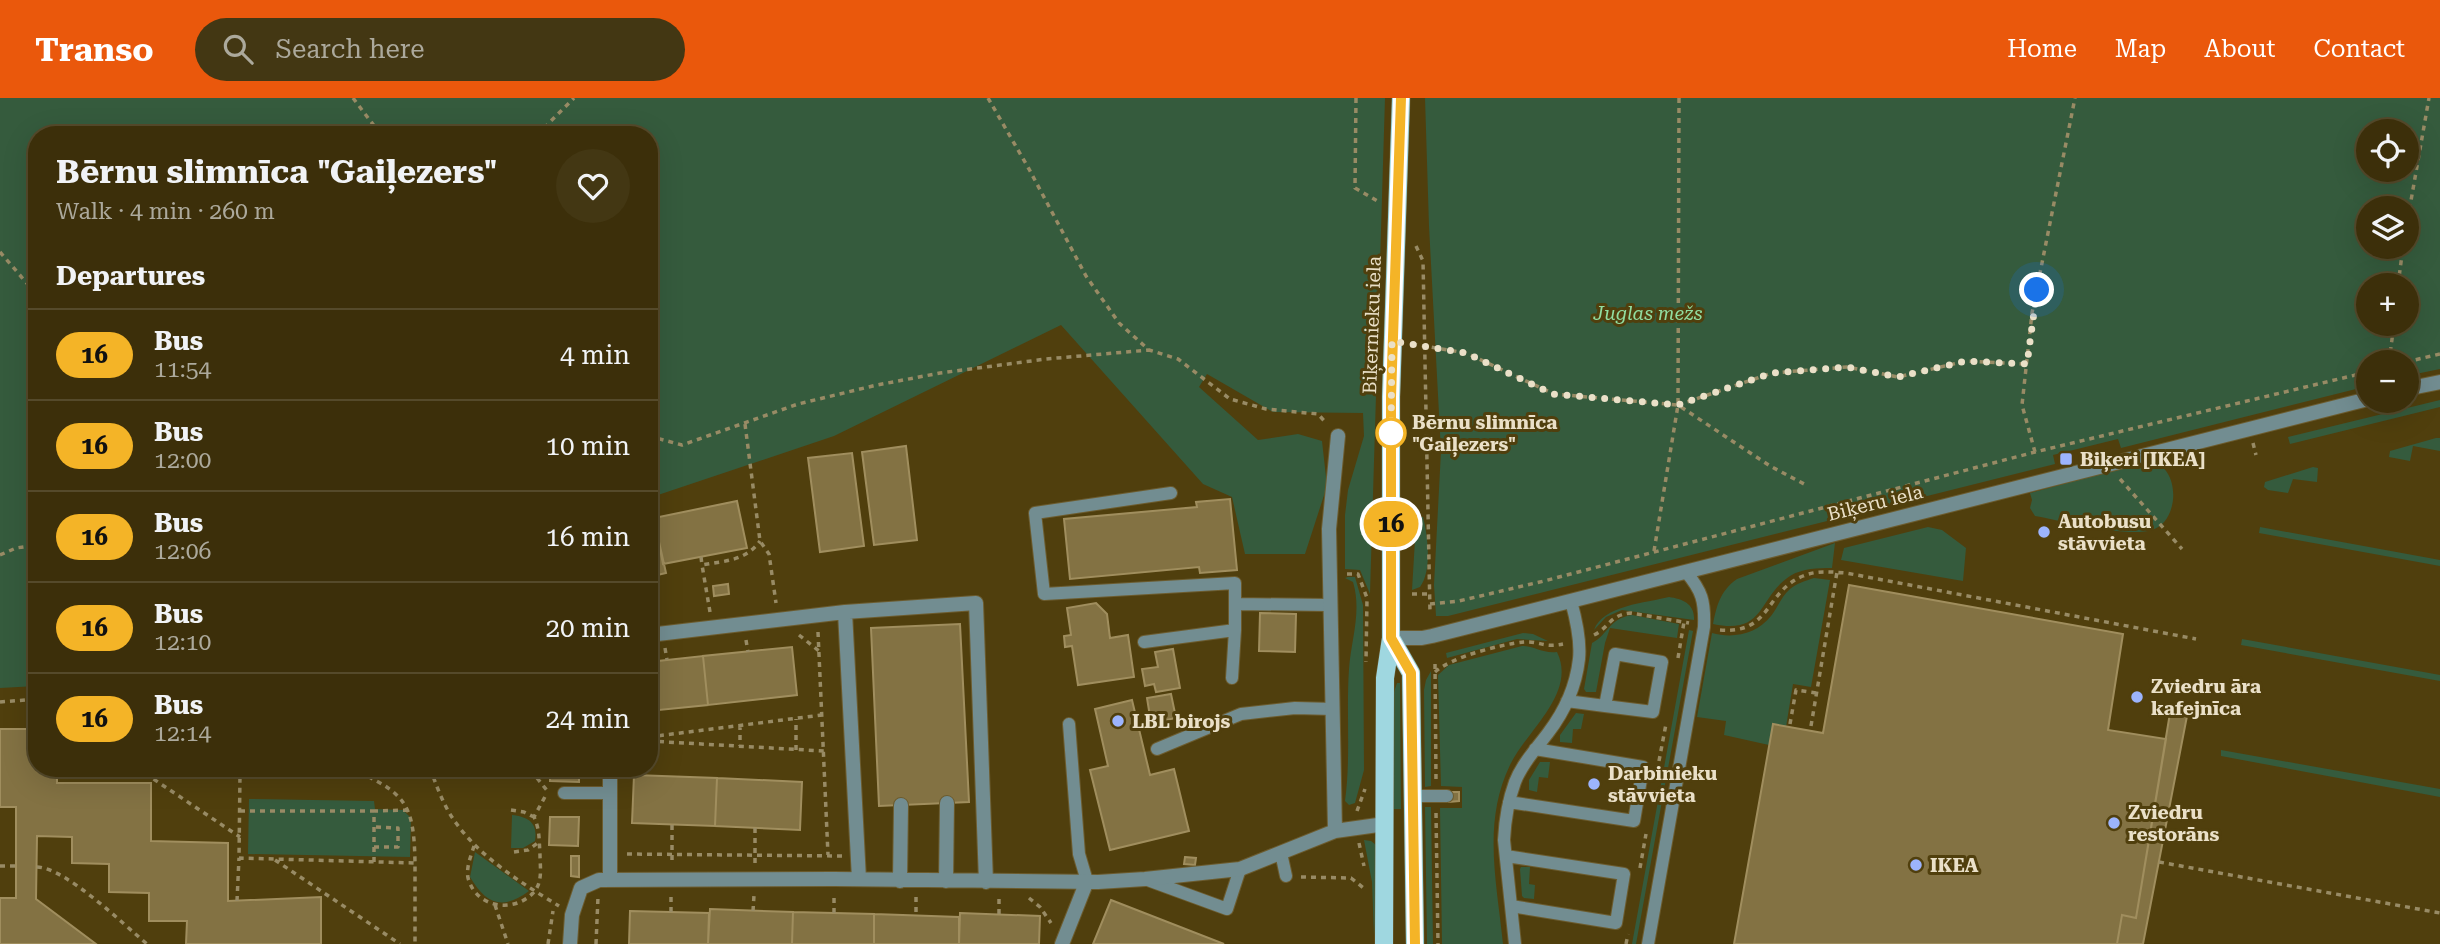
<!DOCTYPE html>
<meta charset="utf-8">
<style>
:root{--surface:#3c2f0a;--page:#433713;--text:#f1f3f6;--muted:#aca99c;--line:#554a2b;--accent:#ea580c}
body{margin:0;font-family:"Roboto Serif",serif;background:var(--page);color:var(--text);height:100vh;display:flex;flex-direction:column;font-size:26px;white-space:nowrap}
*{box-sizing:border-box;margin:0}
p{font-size:23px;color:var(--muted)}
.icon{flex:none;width:38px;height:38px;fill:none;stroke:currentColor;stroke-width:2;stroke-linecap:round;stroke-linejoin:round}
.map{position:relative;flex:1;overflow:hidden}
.details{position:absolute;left:28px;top:28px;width:630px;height:651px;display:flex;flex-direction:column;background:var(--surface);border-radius:28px;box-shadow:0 7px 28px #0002,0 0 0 2px var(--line)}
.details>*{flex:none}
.badge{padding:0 14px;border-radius:23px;font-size:24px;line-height:46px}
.buttons{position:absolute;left:2356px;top:21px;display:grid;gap:14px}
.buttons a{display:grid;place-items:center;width:63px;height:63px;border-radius:50%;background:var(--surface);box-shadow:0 7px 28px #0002,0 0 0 2px var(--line);font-size:35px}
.you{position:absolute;width:35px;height:35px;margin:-18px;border:5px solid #fff;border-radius:50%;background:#1a73e8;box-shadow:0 0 0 10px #1a73e833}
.map>.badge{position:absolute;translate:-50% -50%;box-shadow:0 0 0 4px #fff}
h2{padding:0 28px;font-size:26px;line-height:63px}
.round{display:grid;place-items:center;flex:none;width:74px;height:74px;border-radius:37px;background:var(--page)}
.head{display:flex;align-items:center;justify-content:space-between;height:119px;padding:0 28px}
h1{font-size:33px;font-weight:700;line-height:52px}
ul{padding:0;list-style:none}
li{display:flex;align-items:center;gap:21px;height:91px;padding:0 28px;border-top:2px solid var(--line)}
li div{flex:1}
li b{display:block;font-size:26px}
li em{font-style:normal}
li .badge{min-width:77px;font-weight:700;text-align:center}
header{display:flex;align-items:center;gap:42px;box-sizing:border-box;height:98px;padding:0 35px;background:var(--accent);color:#fff}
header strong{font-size:33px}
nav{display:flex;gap:38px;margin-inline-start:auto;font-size:24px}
.search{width:490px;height:63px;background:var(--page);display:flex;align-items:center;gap:18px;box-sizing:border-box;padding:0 24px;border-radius:38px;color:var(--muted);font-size:26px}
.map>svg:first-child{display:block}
.green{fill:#355b3d;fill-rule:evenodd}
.building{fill:#837243;stroke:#a08e5e;stroke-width:2}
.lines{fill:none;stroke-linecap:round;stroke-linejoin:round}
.lane-casing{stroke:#6c5c2f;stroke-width:14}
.street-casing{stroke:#6c5c2f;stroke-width:16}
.primary-casing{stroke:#6c5c2f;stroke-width:19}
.path{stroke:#988b65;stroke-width:3.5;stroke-dasharray:5 5;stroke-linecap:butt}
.lane{stroke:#728d91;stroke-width:12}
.street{stroke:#728d91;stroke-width:14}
.primary{stroke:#9fd7e0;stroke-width:18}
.line-casing{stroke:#fff;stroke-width:16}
.line{stroke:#f4b427;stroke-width:10}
.walk{stroke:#eae0c8;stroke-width:7;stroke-dasharray:0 12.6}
.stop-dot{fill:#fff;stroke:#f4b427;stroke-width:3.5}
.poi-dot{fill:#9cb4fd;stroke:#503f0d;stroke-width:2.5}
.labels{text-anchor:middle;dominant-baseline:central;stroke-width:6;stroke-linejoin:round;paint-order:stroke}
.park-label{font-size:19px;font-style:italic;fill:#91dda0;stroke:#503f0d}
.street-label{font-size:19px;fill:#eae0c8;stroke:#503f0d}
.stop-label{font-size:19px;font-weight:bold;fill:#eae0c8;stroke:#503f0d;text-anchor:start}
.poi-label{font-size:19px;font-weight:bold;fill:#eae0c8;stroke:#503f0d;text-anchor:start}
</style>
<header>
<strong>Transo</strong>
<div class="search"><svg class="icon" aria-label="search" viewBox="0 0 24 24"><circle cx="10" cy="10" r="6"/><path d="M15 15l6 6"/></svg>Search here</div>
<nav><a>Home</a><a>Map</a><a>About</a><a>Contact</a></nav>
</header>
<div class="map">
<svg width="2440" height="846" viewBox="0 0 2440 846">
<rect width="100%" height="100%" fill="#503f0d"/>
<!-- green -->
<path class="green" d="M 0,0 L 1385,0 L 1370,496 L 1360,472 L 1345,471 L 1345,417 L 1348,392 L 1364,338 L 1363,315 L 1273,314 L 1207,276 L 1199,289 L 1258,342 L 1298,336 L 1322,343 L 1327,388 L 1305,456 L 1245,456 L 1232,399 L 1203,386 L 1061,227 L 834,338 L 649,400 L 649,37 L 37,37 L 37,588 L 0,590 Z
M 1425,0 L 2440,0 L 2440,271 L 2406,278 L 2406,264 L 2368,264 L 2368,288 L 2121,350 L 2118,341 L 2053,357 L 2055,366 L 1448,518 L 1436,518 L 1434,487 L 1441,353 L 1429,128 ZM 2368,33 L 2406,33 L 2406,72 L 2368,72 ZM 2368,110 L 2406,110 L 2406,149 L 2368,149 ZM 2368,187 L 2406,187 L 2406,226 L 2368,226 Z
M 2440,302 L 2440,309 L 2290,346 L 2288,339 Z
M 2436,340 L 2440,340 L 2440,353 L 2413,348 L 2410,363 L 2389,359 L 2390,353 Z
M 2148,363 C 2181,366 2181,423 2152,432 C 2127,440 2063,423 2035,418 L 2030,410 L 2032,402 L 2030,395 Z
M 2313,369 L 2318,370 L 2317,384 L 2293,381 L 2288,395 L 2268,392 L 2264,389 L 2265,384 Z
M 1418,419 L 1423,419 C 1428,438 1432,473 1420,489 L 1412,492 L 1416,425 Z
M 1928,429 L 1942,432 L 1966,450 L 1963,483 L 1841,462 L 1844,450 Z
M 2260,429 L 2440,462 L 2440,468 L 2259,435 Z
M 1835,445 L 1832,470 C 1818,470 1803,470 1790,478 C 1757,500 1766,537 1713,526 C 1717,507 1720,493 1737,481 Z
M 1348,479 L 1355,479 L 1363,507 L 1364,672 L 1355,705 L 1349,707 L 1345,703 C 1351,660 1346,615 1349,571 C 1351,542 1362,514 1353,484 L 1345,480 Z
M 1814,480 L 1830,482 L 1811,589 L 1793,586 L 1786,629 L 1769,647 L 1724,637 L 1726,623 L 1697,619 L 1712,535 C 1733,541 1757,536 1771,518 C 1778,509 1781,499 1790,491 C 1797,485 1805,483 1814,480 Z
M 1669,499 C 1683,501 1695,506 1694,522 L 1622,512 L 1606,519 L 1594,532 C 1603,507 1646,505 1669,499 Z
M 1632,517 L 1679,526 L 1677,540 L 1610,530 L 1605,545 L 1596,594 L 1586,594 L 1584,591 L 1592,545 C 1609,536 1608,521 1632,517 Z
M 1689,532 L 1693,533 L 1636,846 L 1632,846 Z
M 1523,535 L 1533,536 L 1548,543 L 1517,541 L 1447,560 L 1446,555 Z
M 2242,541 L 2440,577 L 2440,583 L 2241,547 Z
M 1522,548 C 1535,548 1543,556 1557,554 C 1577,595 1527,632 1510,667 C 1482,725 1497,785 1503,846 L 1442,846 L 1440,710 L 1462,710 L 1462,689 L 1441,688 L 1438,577 L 1449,567 Z
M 1431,573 L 1431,688 L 1425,689 L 1424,592 L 1426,582 Z
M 1397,585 L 1400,585 L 1401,711 L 1394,711 L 1393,597 Z
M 1576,615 L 1584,616 L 1581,631 L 1573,631 L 1572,645 L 1560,644 L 1560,637 Z
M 2221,652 L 2440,691 L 2440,699 L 2221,658 Z
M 1540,664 L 1550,664 L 1548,680 L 1539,679 L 1537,694 L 1529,692 L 1529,682 Z
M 249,701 L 374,703 L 375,711 L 403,712 L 411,720 L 410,759 L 248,756 Z
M 1425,709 L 1431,709 L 1433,846 L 1427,846 Z
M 512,717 C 529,719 538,725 535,743 L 523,750 L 511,750 Z
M 1364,742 L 1371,743 L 1376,747 L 1379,773 L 1374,838 L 1372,784 Z
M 475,754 L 529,793 C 502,813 486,806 470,779 Z
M 1521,769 L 1530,769 L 1529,786 L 1535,787 L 1534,801 L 1524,800 L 1522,798 L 1520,771 Z"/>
<!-- building -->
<path class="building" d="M 906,348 L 917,442 L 874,447 L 862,354 Z
M 852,355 L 864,448 L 820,454 L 808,360 Z
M 1230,401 L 1237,472 L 1200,475 L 1199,469 L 1070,481 L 1064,421 L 1197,409 L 1196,404 Z
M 737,403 L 747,450 L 663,466 L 654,420 Z
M 657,435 L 666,475 L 649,479 L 649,437 Z
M 728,486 L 729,496 L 714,498 L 713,488 Z
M 1849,487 L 2123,536 L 2108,632 L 2166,641 L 2136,820 L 2122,817 L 2117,846 L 1734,846 L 1773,626 L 1823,635 Z
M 1096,505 L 1107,516 L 1110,540 L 1128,537 L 1134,579 L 1078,587 L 1072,548 L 1065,549 L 1064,538 L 1071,537 L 1067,510 Z
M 1260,515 L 1296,516 L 1295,554 L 1259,553 Z
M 960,526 L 969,704 L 879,708 L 871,530 Z
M 792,549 L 797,597 L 708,607 L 703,558 Z
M 1173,551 L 1180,590 L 1156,594 L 1154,586 L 1145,588 L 1142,571 L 1158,569 L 1155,554 Z
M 703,558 L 708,607 L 649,613 L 649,564 Z
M 1171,596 L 1176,620 L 1151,625 L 1147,600 Z
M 1132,602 L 1150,677 L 1174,671 L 1189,733 L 1110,752 L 1090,672 L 1108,668 L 1095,611 Z
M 2170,615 L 2187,618 L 2143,846 L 2117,846 L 2122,817 L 2136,820 Z
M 37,627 L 37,670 L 57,670 L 57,685 L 151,685 L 151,743 L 228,745 L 228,803 L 321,799 L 321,846 L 186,846 L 187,823 L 149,823 L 149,795 L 109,794 L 109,766 L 72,765 L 72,739 L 37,738 L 36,801 L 96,846 L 0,846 L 0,800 L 16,800 L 16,709 L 0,709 L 0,631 L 35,631 Z
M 550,670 L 579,670 L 579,684 L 550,683 Z
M 634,677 L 717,680 L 715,728 L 632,725 Z
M 717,680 L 802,684 L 800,732 L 715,728 Z
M 1449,694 L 1459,694 L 1459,703 L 1449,704 Z
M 550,719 L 579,719 L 578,748 L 549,747 Z
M 571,758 L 579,758 L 579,779 L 571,778 Z
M 1185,759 L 1196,760 L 1195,767 L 1184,766 Z
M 1111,802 L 1224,846 L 1093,846 Z
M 710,811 L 793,814 L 792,846 L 708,846 Z
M 630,813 L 709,815 L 708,846 L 629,846 Z
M 793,814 L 874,816 L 874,846 L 792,846 Z
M 960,815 L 1040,818 L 1039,846 L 959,846 Z
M 874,816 L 959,819 L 959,846 L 874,846 Z"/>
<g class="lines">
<defs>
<path id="lane" d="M 1171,395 L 1035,415 L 1044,496 L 1235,485 L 1235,506 L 1330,507
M 1144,544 L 1235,532 L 1235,506
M 1232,580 L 1235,532
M 1567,603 L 1605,608 L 1615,556 L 1662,564 L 1653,614 L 1605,608
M 1069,626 L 1079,756 L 1087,783
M 1157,651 L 1241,616 L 1295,610 L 1333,611
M 564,695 L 610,695
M 1414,698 L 1447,698
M 1509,704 L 1634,723 L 1643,669 L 1535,651
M 1281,755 L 1286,778
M 1506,758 L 1624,776 L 1616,825 L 1511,808
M 1145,781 L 1227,811 L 1240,771
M 1515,846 L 1504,742 C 1505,722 1508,703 1515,684 C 1522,666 1536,651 1548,635 C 1564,614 1576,588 1579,561 C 1581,542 1576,521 1571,503
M 1648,846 L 1704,529 C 1705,503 1702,493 1686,474"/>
<path id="street" d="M 2406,291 L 2440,284
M 845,514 L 859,781
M 649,537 L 845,514 L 976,505 L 986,784
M 1391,540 L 1422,540 L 1432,538 L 2368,301
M 1335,733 L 1329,431 L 1338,338
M 610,781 L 610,670
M 900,783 L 901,707
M 946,783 L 947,705
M 570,846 L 572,817 L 581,790 L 599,782 L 834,781 L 1098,784 L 1145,781 L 1240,771 L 1335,733 L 1385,726
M 1062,846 L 1087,783"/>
<path id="primary" d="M 1391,540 L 1411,575 L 1415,846
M 1384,846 L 1385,580 L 1391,540 L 1391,299 L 1401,0"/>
</defs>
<!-- lane casing -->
<use href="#lane" class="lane-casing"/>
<!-- street casing -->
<use href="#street" class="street-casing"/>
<!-- primary casing -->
<use href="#primary" class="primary-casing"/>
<!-- path -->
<path class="path" d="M 353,0 L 381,37
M 988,0 L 1029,71 L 1086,178 L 1119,225 L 1149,252 L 1178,261 L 1230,301 L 1266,311 L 1318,316 L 1327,326
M 1356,0 L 1355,90 L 1379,104
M 537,37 L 574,0
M 2406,131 L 2429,0
M 1416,148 L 1423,163 L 1430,515
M 0,154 L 37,197
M 2398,187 L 2403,149
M 1412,246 L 1466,255 L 1554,296 L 1678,307 L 1770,368 L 1808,388
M 2389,264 L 2394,226
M 2406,264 L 2440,256
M 1678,307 L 1772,275 L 1847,269 L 1898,279 L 1966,263 L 2027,266
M 745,326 L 760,443 L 769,456 L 776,505
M 649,338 L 682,347 L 798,306 L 877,287 L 940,275 L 1046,261 L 1149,252
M 2253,345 L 2256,357
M 2035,354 L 2022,307 L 2032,215 L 2075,0
M 2120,381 L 2182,451
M 1654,453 L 1678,307 L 1679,0
M 0,457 L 16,450 L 37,447
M 701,459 L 702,467
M 1347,476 L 1358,476 L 1367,500 L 1366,564
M 1412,496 L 1430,496
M 1430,506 L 1459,503 L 1544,483 L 2035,354 L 2368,274
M 710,514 L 702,467 C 724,463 746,463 760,443
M 1720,532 C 1772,536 1764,494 1803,478 C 1817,472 1831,474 1846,475 L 2196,541
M 818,534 L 828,757
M 799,537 L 819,553
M 1594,537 C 1610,529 1609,517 1631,515 L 1689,525
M 746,542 L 748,554
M 665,550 L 667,562
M 1678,560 L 1684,524
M 1435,566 L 1436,683
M 1435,574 C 1451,559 1502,546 1524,544 C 1540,543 1543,550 1563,546
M 0,604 L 37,601
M 1790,626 L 1796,592 L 1816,595
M 740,627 L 740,648
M 1811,628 L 1837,474
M 649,639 L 822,617
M 649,643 L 824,653
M 796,652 L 796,621
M 1659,663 L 1666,626
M 137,670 L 240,739
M 238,670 L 240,676 L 239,760 L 415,765 L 415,846
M 350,670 C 405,695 414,704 415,765
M 430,670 C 437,689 444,709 456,725 C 481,760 523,786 559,808
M 538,670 L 537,680 L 549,695
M 62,679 L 63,670
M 511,712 L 524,714 L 534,719
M 240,713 L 374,713
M 1357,713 L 1365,691
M 1436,715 L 1438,846
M 672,727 L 672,767
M 755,730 L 755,765
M 1359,745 L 1364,768
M 474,748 C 471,758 466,769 468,780 C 476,810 514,816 534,794 C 543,784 540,768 540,757 C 539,743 540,732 534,719 L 547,695
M 374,749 L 398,749 L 398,730 L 374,729
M 514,754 L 528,752 L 539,744
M 627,756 L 843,758
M 275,762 L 400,846
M 374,764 L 374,713 L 408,712
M 2159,764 L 2440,815
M 0,768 L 16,768
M 37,769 C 66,770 123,826 147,846
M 1640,770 L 1646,736
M 1301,779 L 1351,780 L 1366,792
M 916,799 L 916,818
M 1029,800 L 1040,809 L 1051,825
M 237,803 L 239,760
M 495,807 L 508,846
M 753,813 L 754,797
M 671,814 L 671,799
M 834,815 L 834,796
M 999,816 L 999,798
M 548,846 L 553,813
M 596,846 L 598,799
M 1626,846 L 1628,836"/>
<!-- lane -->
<use href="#lane" class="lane"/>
<!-- street -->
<use href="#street" class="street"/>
<!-- primary -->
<use href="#primary" class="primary"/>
</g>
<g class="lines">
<defs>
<path id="line" d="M 1401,0 L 1391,299 L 1391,540 L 1411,575 L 1415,846"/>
</defs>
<!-- line casing -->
<use href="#line" class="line-casing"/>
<!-- line -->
<use href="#line" class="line"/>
<!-- walk -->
<path class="walk" d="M 1391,335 L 1392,243 L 1466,255 L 1553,296 L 1678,307 L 1772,275 L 1847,269 L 1898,279 L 1966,263 L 2027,266 L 2037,192"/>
</g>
<!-- markers -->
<circle class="stop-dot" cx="1391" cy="335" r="14"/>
<g class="poi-dot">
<rect x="2059" y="354" width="14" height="14" rx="3.5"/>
<circle cx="2044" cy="434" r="7"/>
<circle cx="2137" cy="599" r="7"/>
<circle cx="1118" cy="623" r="7"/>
<circle cx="1594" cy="686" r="7"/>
<circle cx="2114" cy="725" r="7"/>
<circle cx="1916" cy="767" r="7"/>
</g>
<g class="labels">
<!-- park labels -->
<g class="park-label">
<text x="1648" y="215">Juglas mežs</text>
</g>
<!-- street labels -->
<g class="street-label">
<text transform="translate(1372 227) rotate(-88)">Biķernieku iela</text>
<text transform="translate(1875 405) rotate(-14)">Biķeru iela</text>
</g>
<!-- stop labels -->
<g class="stop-label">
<text x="1412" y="324">Bērnu slimnīca<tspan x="1412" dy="22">"Gaiļezers"</tspan></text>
</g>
<!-- poi labels -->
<g class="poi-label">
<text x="2080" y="361">Biķeri [IKEA]</text>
<text x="2058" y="423">Autobusu<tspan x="2058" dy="22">stāvvieta</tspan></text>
<text x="2151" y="588">Zviedru āra<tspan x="2151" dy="22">kafejnīca</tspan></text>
<text x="1132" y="623">LBL birojs</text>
<text x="1608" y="675">Darbinieku<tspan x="1608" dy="22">stāvvieta</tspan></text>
<text x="2128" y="714">Zviedru<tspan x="2128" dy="22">restorāns</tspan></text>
<text x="1930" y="767">IKEA</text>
</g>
</g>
</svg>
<div class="buttons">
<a><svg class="icon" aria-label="locate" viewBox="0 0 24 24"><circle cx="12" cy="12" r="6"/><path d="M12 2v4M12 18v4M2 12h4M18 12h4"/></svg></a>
<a><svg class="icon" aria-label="layers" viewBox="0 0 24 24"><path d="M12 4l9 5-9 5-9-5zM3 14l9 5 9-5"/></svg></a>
<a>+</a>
<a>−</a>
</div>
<div class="you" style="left:2037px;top:192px"></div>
<b class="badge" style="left:1391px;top:426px;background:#f4b427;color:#111">16</b>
<section class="details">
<div class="head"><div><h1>Bērnu slimnīca &quot;Gaiļezers&quot;</h1><p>Walk · 4 min · 260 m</p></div><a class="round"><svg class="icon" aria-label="heart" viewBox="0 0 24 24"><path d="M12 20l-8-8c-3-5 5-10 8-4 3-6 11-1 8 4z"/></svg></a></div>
<h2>Departures</h2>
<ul>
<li><span class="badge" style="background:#f4b427;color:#111">16</span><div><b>Bus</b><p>11:54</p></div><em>4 min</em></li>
<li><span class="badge" style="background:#f4b427;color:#111">16</span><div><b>Bus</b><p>12:00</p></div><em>10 min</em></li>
<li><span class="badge" style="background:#f4b427;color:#111">16</span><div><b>Bus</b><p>12:06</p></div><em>16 min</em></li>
<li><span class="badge" style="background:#f4b427;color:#111">16</span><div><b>Bus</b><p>12:10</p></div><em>20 min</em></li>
<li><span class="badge" style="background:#f4b427;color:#111">16</span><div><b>Bus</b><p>12:14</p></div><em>24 min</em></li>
</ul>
</section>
</div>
